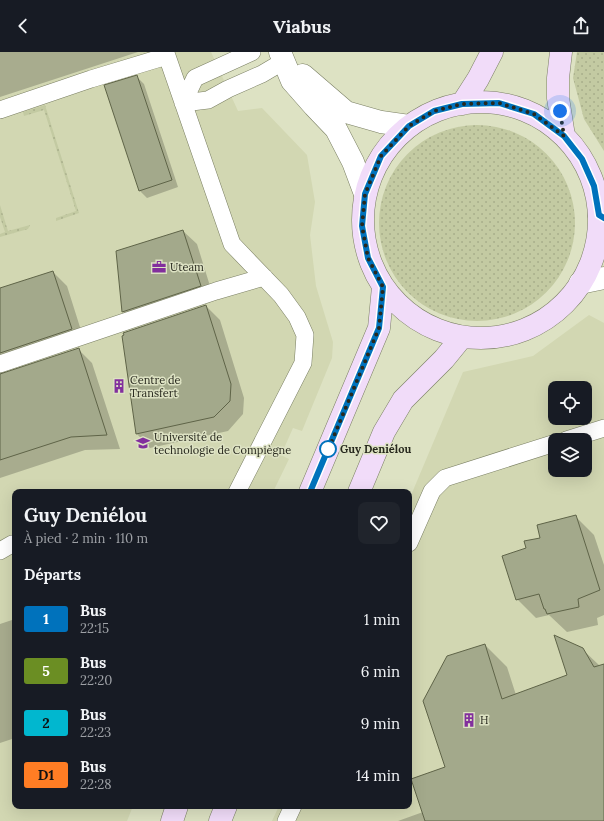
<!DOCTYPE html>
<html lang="fr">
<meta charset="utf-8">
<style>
:root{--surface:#171b24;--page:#20242c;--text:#f1f3f6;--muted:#9ea1a6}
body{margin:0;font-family:Lora,serif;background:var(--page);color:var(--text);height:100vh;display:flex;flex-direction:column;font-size:15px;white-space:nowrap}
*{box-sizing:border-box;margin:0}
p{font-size:13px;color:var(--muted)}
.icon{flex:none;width:22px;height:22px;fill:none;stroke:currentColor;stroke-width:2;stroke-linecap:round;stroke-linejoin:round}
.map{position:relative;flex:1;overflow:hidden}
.side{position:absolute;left:12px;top:437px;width:400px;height:320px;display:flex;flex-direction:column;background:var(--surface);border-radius:8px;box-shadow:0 4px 16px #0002}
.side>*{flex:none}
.badge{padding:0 8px;border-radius:3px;font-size:14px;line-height:26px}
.controls{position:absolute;left:548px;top:329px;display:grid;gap:8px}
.controls a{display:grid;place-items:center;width:44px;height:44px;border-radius:8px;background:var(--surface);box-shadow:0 4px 16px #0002;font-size:20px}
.you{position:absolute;width:20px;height:20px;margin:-10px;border:3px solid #fff;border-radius:50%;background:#1a73e8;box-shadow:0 0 0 6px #1a73e833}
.map>.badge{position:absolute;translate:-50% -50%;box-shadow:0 0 0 2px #fff}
h2{padding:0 12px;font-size:15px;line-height:36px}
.round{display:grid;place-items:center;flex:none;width:42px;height:42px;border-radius:8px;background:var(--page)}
.overview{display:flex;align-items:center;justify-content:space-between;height:68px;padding:0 12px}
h1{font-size:19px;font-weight:700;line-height:30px}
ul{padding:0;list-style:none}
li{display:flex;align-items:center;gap:12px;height:52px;padding:0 12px}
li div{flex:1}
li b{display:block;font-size:15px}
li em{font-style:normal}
li .badge{min-width:44px;font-weight:700;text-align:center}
header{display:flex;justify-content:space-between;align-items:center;height:52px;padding:0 12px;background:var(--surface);font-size:18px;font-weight:700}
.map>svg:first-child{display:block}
.built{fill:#d2d7b2;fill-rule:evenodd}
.grass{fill:url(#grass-dots)}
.shadow{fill:#0003}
.building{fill:#a3a98b;stroke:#5f6448}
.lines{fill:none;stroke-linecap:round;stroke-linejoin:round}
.service-casing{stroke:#7a7f63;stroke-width:18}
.minor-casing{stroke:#7a7f63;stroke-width:23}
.tertiary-casing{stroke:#7a7f63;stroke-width:23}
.secondary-casing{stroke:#7a7f63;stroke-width:23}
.service{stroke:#fff;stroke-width:17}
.minor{stroke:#fff;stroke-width:22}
.tertiary{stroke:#fff;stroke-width:22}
.secondary{stroke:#f1dcf9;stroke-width:22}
.line-casing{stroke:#fff;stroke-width:9}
.line{stroke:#0072bc;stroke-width:6}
.walk{stroke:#28291e;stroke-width:4;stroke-dasharray:0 7.2}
.stop-dot{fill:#fff;stroke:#0072bc;stroke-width:2}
.labels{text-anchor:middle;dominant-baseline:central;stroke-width:3;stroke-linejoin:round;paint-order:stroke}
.poi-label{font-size:11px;fill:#28291e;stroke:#dde2c3;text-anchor:start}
.stop-label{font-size:11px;font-weight:bold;fill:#28291e;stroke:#dde2c3;text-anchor:start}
</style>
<header><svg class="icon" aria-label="back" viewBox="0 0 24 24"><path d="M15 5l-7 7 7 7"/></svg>Viabus<svg class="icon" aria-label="share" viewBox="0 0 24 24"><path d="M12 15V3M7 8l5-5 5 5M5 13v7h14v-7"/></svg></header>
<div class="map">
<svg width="604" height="769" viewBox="0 0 604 769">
<defs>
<pattern id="grass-dots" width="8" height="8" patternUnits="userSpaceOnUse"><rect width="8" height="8" fill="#c3caa2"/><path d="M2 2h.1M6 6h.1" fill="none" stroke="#a8ae8b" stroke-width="1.8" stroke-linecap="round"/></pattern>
</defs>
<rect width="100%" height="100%" fill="#dde2c3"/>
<!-- built -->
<path class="built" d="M 0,0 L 211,0 L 238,59 L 262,56 L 307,103 L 315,150 L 310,183 L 316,234 L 333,290 L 332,306 L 302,379 L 293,376 L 281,403 L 289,407 L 273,440 L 15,440 L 15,754 L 133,754 L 127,769 L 0,769 Z
M 589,263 L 604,271 L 604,769 L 272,769 L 279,754 L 409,754 L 409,448 L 463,320 L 533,304 ZM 555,336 L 585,336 L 585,366 L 555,366 ZM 555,388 L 585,388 L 585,418 L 555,418 Z"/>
<!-- grass -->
<path class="grass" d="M 577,0 L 604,0 L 604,99 L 584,67 L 573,26 Z
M 45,53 L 79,161 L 56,169 L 56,166 L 76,159 L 44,58 L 24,64 L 23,60 Z
M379 171a98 98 0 1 1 196 0a98 98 0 1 1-196 0Z
M 0,153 L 8,179 L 30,173 L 28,177 L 0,185 L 0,182 L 5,180 L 0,165 Z"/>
<!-- shadow -->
<path class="shadow" d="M 0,0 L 138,0 L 0,45 Z
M 137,25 L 144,32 L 178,135 L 147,146 L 140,139 Z
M 183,179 L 197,192 L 214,247 L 137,273 L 123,260 L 117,200 Z
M 53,220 L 67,234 L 85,291 L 11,316 L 6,319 L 4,322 L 78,297 L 92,311 L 120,397 L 85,398 L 0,426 L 0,237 Z
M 206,254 L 220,268 L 244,346 L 243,362 L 228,379 L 150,396 L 137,382 L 123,285 Z
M 575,464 L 594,483 L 604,513 L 604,563 L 597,566 L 598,573 L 567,580 L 549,563 L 536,566 L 517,547 L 528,497 Z
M 15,567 L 15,686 L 0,691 L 0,572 Z
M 485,593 L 507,615 L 516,643 L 568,623 L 582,597 L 600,614 L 604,613 L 604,769 L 398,769 L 423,760 L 446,716 Z"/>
<!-- building -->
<path class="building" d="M 137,23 L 172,128 L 139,139 L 104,33 Z
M 183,178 L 201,234 L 122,260 L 116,199 Z
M 53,219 L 72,277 L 0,301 L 0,236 Z
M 206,253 L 231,332 L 230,349 L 214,365 L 136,382 L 122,284 L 124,283 L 123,281 Z
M 79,296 L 107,383 L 71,385 L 0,408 L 0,322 L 3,321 Z
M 576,463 L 600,538 L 578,547 L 579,555 L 547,562 L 545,557 L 544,557 L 539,542 L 516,548 L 502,504 L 526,496 L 524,489 L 540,486 L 537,473 Z
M 554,583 L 583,596 L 594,615 L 604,612 L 604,769 L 425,769 L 411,727 L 445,715 L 423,649 L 447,604 L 485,592 L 502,647 L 567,623 Z"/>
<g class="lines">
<defs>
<path id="service" d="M 183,51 L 208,48 L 228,37 L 262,22 L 284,9
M 183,51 L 195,26 L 252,0
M 0,58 L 91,27 L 167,4 L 232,192 L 281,243 L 297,265 L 305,283 L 303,311 L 237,440
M 0,312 L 216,239 L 264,225
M 566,388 L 604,376
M 409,491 L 432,439 L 445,426 L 555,391
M 0,499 L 12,492 L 15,493
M 286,769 L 293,754"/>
<path id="minor" d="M 280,0 L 292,29 L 314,54 L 336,77 L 353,110 L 365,142
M 303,23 L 346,60 L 381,70 L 409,74"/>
<path id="tertiary" d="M 599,163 L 604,166
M 580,231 L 604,226"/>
<path id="secondary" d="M 561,0 L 558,26 L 558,46 L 564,84
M363 168a118 118 0 1 1 236 0a118 118 0 1 1-236 0Z
M 462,52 L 478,27 L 492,0
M 310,440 L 379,276 L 383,235
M 359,440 L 384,380 L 403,348 L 444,307 L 462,285
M 172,769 L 177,754
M 220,769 L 226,754"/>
</defs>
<!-- service casing -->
<use href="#service" class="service-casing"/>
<!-- minor casing -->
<use href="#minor" class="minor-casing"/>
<!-- tertiary casing -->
<use href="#tertiary" class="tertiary-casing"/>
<!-- secondary casing -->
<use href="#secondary" class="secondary-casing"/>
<!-- service -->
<use href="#service" class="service"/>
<!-- minor -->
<use href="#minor" class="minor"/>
<!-- tertiary -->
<use href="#tertiary" class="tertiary"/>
<!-- secondary -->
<use href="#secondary" class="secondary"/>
</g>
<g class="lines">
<defs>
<path id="line" d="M 310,440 L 379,276 L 383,235 L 368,206 L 362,174 L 365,142 L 381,104 L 409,74 L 434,59 L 462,52 L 499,51 L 534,62 L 564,84 L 582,107 L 594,134 L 599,163 L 604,166"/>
</defs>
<!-- line casing -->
<use href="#line" class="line-casing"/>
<!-- line -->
<use href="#line" class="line"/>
<!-- walk -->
<path class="walk" d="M 328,397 L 326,403 L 379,276 L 383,235 L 368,206 L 362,174 L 365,142 L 381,104 L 409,74 L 434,59 L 462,52 L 499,51 L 534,62 L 564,84 L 560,59"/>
</g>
<!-- icons -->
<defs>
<symbol id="office-bare" viewBox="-9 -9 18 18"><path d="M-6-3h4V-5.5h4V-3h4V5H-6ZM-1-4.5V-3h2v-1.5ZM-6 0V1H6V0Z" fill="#822f9d" stroke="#dde2c3" stroke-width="2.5" paint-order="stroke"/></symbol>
<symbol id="building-bare" viewBox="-9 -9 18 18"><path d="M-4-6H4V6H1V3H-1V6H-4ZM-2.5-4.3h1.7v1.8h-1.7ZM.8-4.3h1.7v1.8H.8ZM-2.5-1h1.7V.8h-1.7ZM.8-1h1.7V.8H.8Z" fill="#822f9d" stroke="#dde2c3" stroke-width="2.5" paint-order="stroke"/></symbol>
<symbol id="university-bare" viewBox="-9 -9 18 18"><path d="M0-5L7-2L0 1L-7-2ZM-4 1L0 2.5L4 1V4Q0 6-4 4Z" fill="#822f9d" stroke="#dde2c3" stroke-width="2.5" paint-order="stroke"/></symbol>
</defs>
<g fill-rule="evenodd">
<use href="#office-bare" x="149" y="205" width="20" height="20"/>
<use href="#building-bare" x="109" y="324" width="20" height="20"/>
<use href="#university-bare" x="133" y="381" width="20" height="20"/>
<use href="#building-bare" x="459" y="658" width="20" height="20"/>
</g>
<!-- markers -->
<circle class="stop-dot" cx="328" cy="397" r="8"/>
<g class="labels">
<!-- poi labels -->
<g class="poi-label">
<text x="170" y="215">Uteam</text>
<text x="130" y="328">Centre de<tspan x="130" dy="13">Transfert</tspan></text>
<text x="154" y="385">Université de<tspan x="154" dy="13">technologie de Compiègne</tspan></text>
<text x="480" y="668">H</text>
</g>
<!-- stop labels -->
<g class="stop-label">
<text x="340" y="397">Guy Deniélou</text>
</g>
</g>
</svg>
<div class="controls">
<a><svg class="icon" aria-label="locate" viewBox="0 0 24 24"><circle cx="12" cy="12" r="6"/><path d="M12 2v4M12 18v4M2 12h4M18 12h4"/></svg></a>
<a><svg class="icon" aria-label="layers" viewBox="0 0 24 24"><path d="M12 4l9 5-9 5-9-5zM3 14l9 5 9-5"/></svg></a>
</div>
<div class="you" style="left:560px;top:59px"></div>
<section class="side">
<div class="overview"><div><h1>Guy Deniélou</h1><p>À pied · 2 min · 110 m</p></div><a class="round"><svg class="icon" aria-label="heart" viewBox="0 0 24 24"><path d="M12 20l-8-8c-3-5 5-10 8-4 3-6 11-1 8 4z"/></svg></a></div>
<h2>Départs</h2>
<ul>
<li><span class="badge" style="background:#0072bc;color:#fff">1</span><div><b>Bus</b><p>22:15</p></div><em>1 min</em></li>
<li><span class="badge" style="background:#6b8e23;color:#fff">5</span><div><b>Bus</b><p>22:20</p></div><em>6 min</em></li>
<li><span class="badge" style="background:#01b7cf;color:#111">2</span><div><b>Bus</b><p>22:23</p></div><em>9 min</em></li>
<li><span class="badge" style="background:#ff7d24;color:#111">D1</span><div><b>Bus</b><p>22:28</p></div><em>14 min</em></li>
</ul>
</section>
</div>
